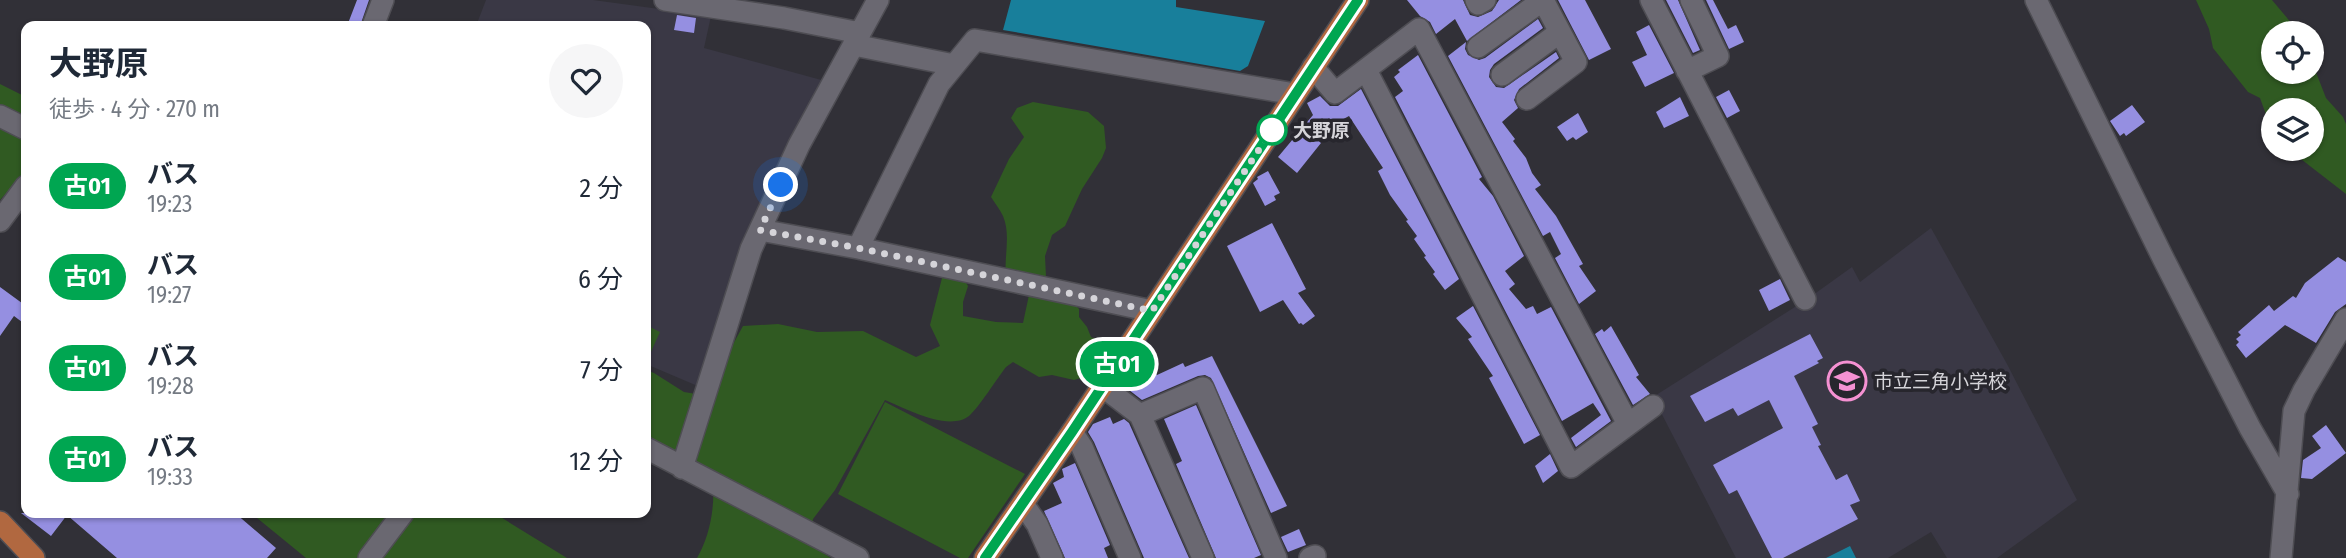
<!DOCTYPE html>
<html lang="ja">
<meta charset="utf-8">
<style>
:root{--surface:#fff;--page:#f6f6f7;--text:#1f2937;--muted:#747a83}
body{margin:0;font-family:"Fira Sans Condensed","Noto Sans JP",sans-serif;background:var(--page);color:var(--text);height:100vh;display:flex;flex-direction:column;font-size:26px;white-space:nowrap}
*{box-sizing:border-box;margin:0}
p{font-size:23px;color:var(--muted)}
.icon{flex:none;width:38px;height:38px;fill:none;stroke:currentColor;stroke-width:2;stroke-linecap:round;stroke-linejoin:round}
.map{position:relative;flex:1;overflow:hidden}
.drawer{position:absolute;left:21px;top:21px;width:630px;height:497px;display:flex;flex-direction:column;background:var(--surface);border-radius:14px;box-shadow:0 2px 5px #0004}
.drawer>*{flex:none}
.badge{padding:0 14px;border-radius:23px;font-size:24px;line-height:46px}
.tools{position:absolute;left:2261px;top:21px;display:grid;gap:14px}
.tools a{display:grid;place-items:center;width:63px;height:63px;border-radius:50%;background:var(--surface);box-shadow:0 2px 5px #0004;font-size:35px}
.you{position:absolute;width:35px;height:35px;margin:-18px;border:5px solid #fff;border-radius:50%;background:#1a73e8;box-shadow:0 0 0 10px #1a73e833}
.map>.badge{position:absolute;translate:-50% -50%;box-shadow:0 0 0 4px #fff}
.round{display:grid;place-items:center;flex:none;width:74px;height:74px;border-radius:37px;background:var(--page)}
.headline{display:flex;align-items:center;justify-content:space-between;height:119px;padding:0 28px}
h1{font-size:33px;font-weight:700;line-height:52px}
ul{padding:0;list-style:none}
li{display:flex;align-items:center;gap:21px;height:91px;padding:0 28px}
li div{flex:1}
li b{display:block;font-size:26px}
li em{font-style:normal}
li .badge{min-width:77px;font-weight:700;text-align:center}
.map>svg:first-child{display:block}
.built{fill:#3a3845}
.green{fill:#305a22}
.water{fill:#187f9b}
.building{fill:#958fe1}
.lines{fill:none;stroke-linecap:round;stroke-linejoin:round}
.minor-casing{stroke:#4e4d53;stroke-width:24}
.major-casing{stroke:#4e4d53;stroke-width:24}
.minor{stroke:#6a6871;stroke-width:21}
.major{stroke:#b16840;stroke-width:21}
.line-casing{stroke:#fff;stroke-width:16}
.line{stroke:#00a651;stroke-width:10}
.walk{stroke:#d5d4d9;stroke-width:7;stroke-dasharray:0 12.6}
.stop-dot{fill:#fff;stroke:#00a651;stroke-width:3.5}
.labels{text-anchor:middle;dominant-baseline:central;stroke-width:7;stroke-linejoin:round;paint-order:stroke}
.stop-label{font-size:19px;font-weight:bold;fill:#d5d4d9;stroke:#27262d;text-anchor:start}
.poi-label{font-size:19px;fill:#d5d4d9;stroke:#27262d;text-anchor:start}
</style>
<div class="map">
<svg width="2346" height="558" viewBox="0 0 2346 558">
<rect width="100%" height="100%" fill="#313037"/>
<!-- built -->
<path class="built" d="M 486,0 L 593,0 L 711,16 L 704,48 L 825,81 L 700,387 L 646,364 L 646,26 L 476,26 Z
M 1931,228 L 2007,364 L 2077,500 L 1997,558 L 1947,558 L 1931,532 L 1888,558 L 1736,558 L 1653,397 L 1806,300 L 1852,267 L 1860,282 Z"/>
<!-- green -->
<path class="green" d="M 2196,0 L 2272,0 L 2293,25 L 2297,33 L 2273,33 L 2273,72 L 2312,72 L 2312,62 L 2326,98 L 2343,117 L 2346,124 L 2346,194 L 2288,149 L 2312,149 L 2312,110 L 2273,110 L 2273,134 L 2260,98 L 2248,92 L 2213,48 L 2209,29 Z
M 0,84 L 26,97 L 26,177 L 23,182 L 10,189 L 0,200 Z
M 1033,102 L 1088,112 L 1104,126 L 1106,148 L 1102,158 L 1082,189 L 1065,226 L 1052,235 L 1045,256 L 1046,277 L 1054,293 L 1071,301 L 1079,309 L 1079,317 L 1087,327 L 1091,337 L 1098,340 L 1096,363 L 1088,376 L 1074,380 L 1052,375 L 1039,377 L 1013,362 L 1006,367 C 996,380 980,406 969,416 C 948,432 905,408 885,400 L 835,490 L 813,519 L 809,544 L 831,558 L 697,558 C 711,534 716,502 712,474 L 646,440 L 646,370 L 654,373 L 684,392 L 715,397 L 726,357 L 743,326 L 778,324 L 817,332 L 863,331 L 916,357 L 940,346 L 930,325 L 942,278 L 947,274 L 965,281 L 968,286 L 963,302 L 963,316 L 996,322 L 1023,323 L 1029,295 L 1007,283 C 1002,262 1012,237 1003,216 C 1000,210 995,203 991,197 L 1009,159 L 1024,137 L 1011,118 L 1017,108 Z
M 646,325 L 660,332 L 649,356 L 646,354 Z
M 885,402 L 1025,474 L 968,558 L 960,558 L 838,494 Z
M 251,513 L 494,513 L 567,558 L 306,558 Z"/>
<!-- water -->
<path class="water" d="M 1011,0 L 1176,0 L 1176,7 L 1265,21 L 1248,66 L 1240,71 L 1003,30 Z
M 1850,546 L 1856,558 L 1826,558 Z"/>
<!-- building -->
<path class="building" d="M 357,0 L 369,0 L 360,26 L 347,26 Z
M 1407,0 L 1463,0 L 1470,15 L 1478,17 L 1492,11 L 1499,0 L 1521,0 L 1467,41 L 1455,19 L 1436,34 L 1430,22 L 1420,16 Z
M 1558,0 L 1585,0 L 1611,49 L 1589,60 Z
M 1666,0 L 1678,0 L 1700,50 L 1693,53 Z
M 1706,0 L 1713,0 L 1728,29 L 1736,25 L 1744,42 L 1729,49 Z
M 677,15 L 696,18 L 694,33 L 674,30 Z
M 1538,19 L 1543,28 L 1494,64 L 1490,70 L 1489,77 L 1496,87 L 1504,88 L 1556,52 L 1559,58 L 1519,89 L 1514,100 L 1518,108 L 1502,122 L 1515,139 L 1513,141 L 1526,158 L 1532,173 L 1541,185 L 1535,189 L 1556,216 L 1583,264 L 1579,266 L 1596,291 L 1579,304 L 1555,258 L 1561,254 L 1550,232 L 1543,236 L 1448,56 L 1466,42 L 1465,49 L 1468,55 L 1479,60 L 1485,58 Z
M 1649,25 L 1674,73 L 1645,87 L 1632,62 L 1647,55 L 1636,32 Z
M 1418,55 L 1482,177 L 1479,179 L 1493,196 L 1524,256 L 1505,271 L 1515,284 L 1509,289 L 1526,309 L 1533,306 L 1537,314 L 1551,307 L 1611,421 L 1576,447 L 1571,438 L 1601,415 L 1593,403 L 1562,421 L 1395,97 L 1403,91 L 1394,77 L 1400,72 L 1398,70 Z
M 1361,89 L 1459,279 L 1445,290 L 1433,274 L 1435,272 L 1424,257 L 1426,256 L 1414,239 L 1417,236 L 1406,221 L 1408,220 L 1390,195 L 1378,171 L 1383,168 L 1349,116 L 1312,136 L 1321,143 L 1297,173 L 1278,157 L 1313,115 L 1307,103 L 1320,96 L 1330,106 L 1338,106 Z
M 1729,90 L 1740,111 L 1727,118 L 1716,97 Z
M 1680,97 L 1689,116 L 1664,128 L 1656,112 Z
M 2132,105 L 2145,122 L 2126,136 L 2124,133 L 2120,136 L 2110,121 Z
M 1578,113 L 1588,132 L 1576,140 L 1573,137 L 1567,141 L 1557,127 Z
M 1268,171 L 1280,193 L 1274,196 L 1276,200 L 1265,206 L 1253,183 L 1258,179 L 1257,177 Z
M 1272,223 L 1306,289 L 1298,293 L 1315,316 L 1303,325 L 1301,323 L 1299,324 L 1283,300 L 1260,312 L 1227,246 Z
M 2338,257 L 2346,262 L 2346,304 L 2335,312 L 2316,343 L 2285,325 L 2246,358 L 2236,345 L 2239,342 L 2236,339 L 2241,335 L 2238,332 L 2269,305 L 2274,311 L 2293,296 L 2296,298 L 2305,283 Z
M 1780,279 L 1790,300 L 1769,311 L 1759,290 Z
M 0,287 L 26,306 L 26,325 L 14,316 L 0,336 Z
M 1473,306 L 1540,435 L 1524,444 L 1489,378 L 1493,376 L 1468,339 L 1472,337 L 1456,318 Z
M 1611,326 L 1639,375 L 1636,377 L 1650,394 L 1633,405 L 1595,334 L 1602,329 L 1604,332 Z
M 1810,334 L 1823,358 L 1817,361 L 1819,363 L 1794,376 L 1818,424 L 1812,427 L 1821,445 L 1818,446 L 1836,480 L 1847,474 L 1860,501 L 1850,505 L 1858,519 L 1783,558 L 1772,558 L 1737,490 L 1729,494 L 1713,465 L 1783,428 L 1769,400 L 1738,416 L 1733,408 L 1705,422 L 1690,396 Z
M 1212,356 L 1287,506 L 1271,513 L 1211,378 L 1205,375 L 1198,376 L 1142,400 L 1120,383 L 1135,360 L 1157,375 L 1183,363 L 1185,367 Z
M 1196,405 L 1261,555 L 1254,558 L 1216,558 L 1176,464 L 1182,461 L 1164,419 Z
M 1110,417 L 1113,424 L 1124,419 L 1129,423 L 1189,558 L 1144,558 L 1094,442 L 1088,432 L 1093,424 Z
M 2326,425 L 2346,453 L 2312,479 L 2301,478 L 2303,460 L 2321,448 L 2312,436 Z
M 1550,454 L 1558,471 L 1543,483 L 1535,466 Z
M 1075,463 L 1110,545 L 1104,548 L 1108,558 L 1065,558 L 1044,511 L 1062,503 L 1053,483 L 1064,477 L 1062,469 Z
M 21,513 L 235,513 L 276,548 L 267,558 L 117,558 L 67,515 L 51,536 Z
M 1299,529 L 1306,545 L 1288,552 L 1281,537 Z"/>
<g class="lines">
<defs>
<path id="minor" d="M 665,0 L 784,18 L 860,33
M 1476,0 L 1478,4 L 1485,0
M 1651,0 L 1805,299
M 2036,0 L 2164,260 L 2250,428 L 2288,494
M 373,26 L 383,0
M 854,45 L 954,65
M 1478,47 L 1543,0
M 1313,67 L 1335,93 L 1419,29 L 1628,424
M 1366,70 L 1571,467 L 1653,406
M 1687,71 L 1718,56 L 1691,0
M 1502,75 L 1560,32
M 1527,99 L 1576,62 L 1543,0
M 0,116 L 26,129
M 0,221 L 26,186
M 760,230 L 858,248 L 1152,311
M 858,248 L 939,84 L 975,40 L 1295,94
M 1102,386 L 1140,415 L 1203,558
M 1140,415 L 1203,388 L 1276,558
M 1072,432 L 1082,447 L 1130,558
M 646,448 L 858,558
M 682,468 L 751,249 L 799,145 L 878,0
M 1023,504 L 1037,524 L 1052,558
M 369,558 L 403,513
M 1310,558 L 1315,556
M 2281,558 L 2294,411 L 2304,390 L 2346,319"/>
<path id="major" d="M 0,522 L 34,558
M 985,558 L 1072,432 L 1358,0"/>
</defs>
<!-- minor casing -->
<use href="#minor" class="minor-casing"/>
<!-- major casing -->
<use href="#major" class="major-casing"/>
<!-- minor -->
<use href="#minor" class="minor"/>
<!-- major -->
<use href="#major" class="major"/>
</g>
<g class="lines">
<defs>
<path id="line" d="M 985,558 L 1072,432 L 1358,0"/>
</defs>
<!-- line casing -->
<use href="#line" class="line-casing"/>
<!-- line -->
<use href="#line" class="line"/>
<!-- walk -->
<path class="walk" d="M 781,185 L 760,230 L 858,248 L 1152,311 L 1272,130"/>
</g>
<!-- icons -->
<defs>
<symbol id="school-ring" viewBox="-11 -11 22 22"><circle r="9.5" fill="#27262d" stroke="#f591d2" stroke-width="1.5"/><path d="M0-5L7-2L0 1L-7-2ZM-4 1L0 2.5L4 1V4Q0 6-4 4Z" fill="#f591d2"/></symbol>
</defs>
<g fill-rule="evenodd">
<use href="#school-ring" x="1825" y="359" width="44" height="44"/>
</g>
<!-- markers -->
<circle class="stop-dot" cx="1272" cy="130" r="14"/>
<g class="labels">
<!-- stop labels -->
<g class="stop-label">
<text x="1293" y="130">大野原</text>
</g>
<!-- poi labels -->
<g class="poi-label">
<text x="1874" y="381">市立三角小学校</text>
</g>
</g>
</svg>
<div class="tools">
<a><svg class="icon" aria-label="locate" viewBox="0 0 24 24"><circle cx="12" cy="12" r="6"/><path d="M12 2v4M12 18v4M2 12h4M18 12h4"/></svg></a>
<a><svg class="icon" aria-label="layers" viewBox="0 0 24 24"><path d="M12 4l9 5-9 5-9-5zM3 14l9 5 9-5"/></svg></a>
</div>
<div class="you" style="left:781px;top:185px"></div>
<b class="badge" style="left:1117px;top:364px;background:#00a651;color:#fff">古01</b>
<section class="drawer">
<div class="headline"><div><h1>大野原</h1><p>徒歩 · 4 分 · 270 m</p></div><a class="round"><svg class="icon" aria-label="heart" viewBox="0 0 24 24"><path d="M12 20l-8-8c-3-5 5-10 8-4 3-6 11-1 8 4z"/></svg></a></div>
<ul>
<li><span class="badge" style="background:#00a651;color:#fff">古01</span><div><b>バス</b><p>19:23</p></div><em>2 分</em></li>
<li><span class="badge" style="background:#00a651;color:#fff">古01</span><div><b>バス</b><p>19:27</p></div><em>6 分</em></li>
<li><span class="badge" style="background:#00a651;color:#fff">古01</span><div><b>バス</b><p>19:28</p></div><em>7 分</em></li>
<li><span class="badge" style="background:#00a651;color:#fff">古01</span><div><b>バス</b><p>19:33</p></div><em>12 分</em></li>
</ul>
</section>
</div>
